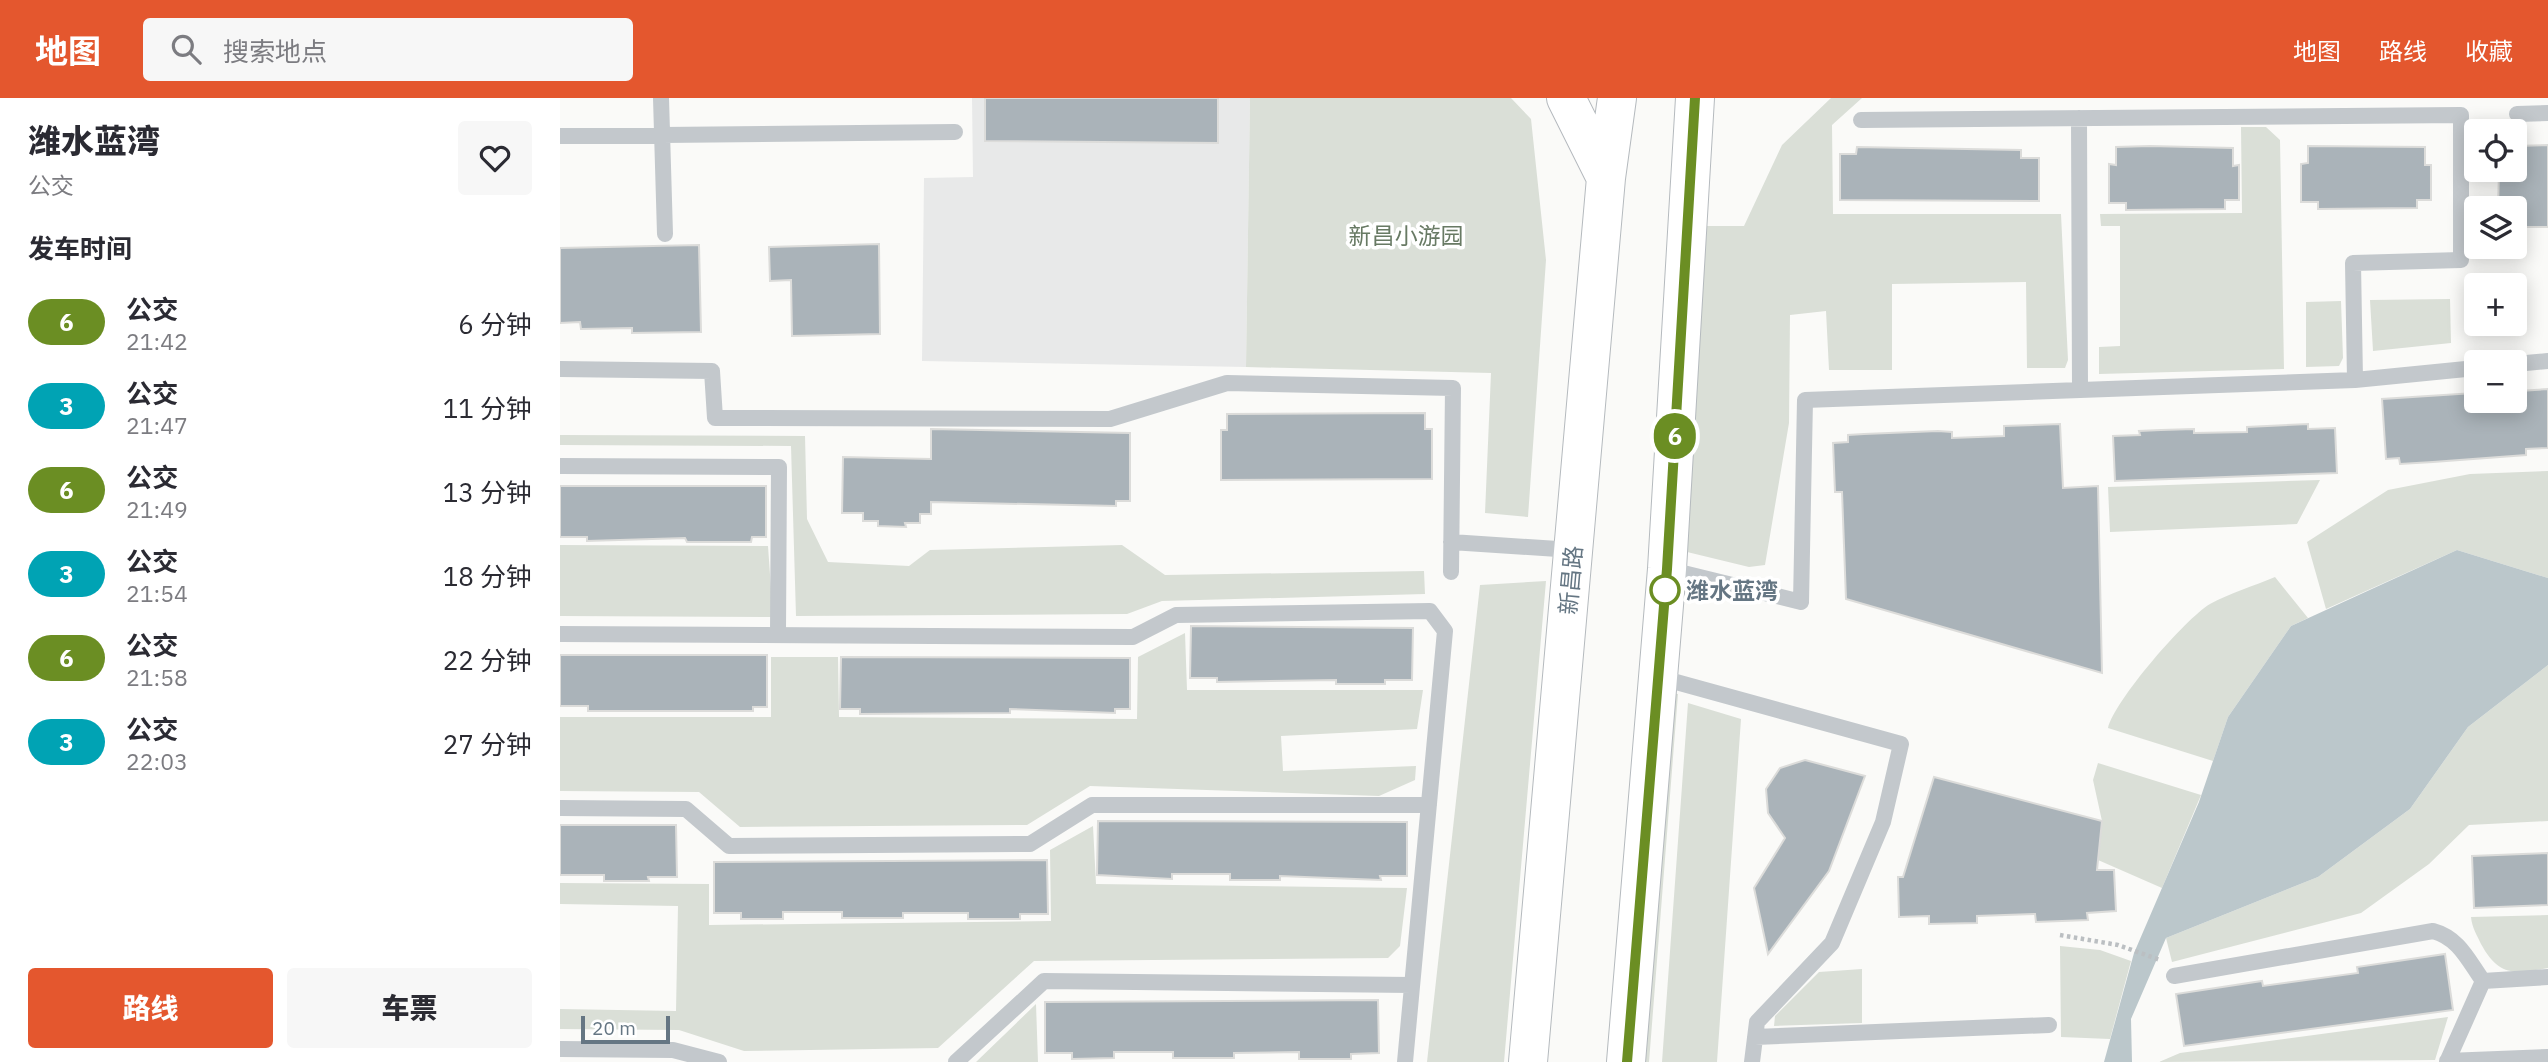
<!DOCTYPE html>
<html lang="zh">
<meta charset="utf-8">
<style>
:root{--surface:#fff;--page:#f7f7f7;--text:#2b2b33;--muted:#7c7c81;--accent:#e4572e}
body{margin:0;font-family:"IBM Plex Sans","Noto Sans SC",sans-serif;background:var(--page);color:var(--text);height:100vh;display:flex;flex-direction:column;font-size:26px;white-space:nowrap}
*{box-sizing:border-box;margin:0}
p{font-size:23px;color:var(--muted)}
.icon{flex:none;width:38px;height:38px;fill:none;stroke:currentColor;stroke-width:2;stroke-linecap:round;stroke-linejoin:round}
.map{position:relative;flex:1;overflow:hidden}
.details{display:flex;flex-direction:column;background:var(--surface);width:560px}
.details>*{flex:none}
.badge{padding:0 14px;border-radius:23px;font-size:24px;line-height:46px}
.fabs{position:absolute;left:1904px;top:21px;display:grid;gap:14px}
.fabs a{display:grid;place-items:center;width:63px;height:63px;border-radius:7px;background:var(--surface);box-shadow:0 4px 18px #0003;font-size:35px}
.scale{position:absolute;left:21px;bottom:18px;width:89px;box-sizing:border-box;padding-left:7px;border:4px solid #657683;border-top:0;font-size:19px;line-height:24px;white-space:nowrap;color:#657683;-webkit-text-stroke:5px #fff;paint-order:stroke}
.map>.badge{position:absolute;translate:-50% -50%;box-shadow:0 0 0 4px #fff}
h2{padding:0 28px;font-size:26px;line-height:63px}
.round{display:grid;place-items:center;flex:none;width:74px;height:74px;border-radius:7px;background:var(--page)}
.overview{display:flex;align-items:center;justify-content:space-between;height:119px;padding:0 28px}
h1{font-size:33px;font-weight:800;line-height:52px}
.button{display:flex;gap:14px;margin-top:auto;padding:14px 28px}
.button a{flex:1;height:80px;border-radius:7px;background:var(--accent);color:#fff;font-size:28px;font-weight:800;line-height:80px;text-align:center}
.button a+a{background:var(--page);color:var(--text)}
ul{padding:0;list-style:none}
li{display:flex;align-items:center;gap:21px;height:84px;padding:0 28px}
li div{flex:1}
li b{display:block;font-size:26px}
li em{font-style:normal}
li .badge{min-width:77px;font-weight:700;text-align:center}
header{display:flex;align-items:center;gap:42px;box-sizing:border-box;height:98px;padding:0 35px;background:var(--accent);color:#fff}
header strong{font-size:33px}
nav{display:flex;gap:38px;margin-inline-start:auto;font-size:24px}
.search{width:490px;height:63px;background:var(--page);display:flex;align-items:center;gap:18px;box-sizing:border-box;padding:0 24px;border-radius:7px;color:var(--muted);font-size:26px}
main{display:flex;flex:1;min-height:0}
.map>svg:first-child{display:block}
.built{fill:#e8e9e9}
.green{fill:#dadfd7}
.water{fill:#bbc7cb}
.building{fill:#aab3b9;stroke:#dcdcda;stroke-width:2}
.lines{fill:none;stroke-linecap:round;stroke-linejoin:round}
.primary-casing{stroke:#b5babe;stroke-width:40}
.path{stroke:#bbbfc2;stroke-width:4.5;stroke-dasharray:3.5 3.5;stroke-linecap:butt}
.lane{stroke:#c3c8cc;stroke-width:16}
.primary{stroke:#fff;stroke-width:38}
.line-casing{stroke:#fff;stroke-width:16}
.line{stroke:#6b8e23;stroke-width:10}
.stop-dot{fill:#fff;stroke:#6b8e23;stroke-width:3.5}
.labels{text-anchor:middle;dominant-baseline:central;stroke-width:7;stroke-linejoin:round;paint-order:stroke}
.park-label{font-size:23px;fill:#687a64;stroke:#fff}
.street-label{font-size:23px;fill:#657683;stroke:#fff}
.stop-label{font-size:23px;font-weight:bold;fill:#657683;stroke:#fff;text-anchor:start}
</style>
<header>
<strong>地图</strong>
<div class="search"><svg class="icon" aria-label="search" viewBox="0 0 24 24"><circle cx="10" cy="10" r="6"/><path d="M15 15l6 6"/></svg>搜索地点</div>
<nav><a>地图</a><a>路线</a><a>收藏</a></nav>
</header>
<main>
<section class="details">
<div class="overview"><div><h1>潍水蓝湾</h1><p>公交</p></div><a class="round"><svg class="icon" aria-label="heart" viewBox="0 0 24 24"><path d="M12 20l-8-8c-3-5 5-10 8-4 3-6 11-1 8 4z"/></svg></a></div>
<h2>发车时间</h2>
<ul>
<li><span class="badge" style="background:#6b8e23;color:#fff">6</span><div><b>公交</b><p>21:42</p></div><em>6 分钟</em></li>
<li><span class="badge" style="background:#00a3b4;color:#fff">3</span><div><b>公交</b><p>21:47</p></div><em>11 分钟</em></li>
<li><span class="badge" style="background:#6b8e23;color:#fff">6</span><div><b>公交</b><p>21:49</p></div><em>13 分钟</em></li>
<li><span class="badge" style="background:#00a3b4;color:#fff">3</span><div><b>公交</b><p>21:54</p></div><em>18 分钟</em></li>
<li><span class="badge" style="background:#6b8e23;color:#fff">6</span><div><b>公交</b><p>21:58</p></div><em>22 分钟</em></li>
<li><span class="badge" style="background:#00a3b4;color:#fff">3</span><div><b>公交</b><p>22:03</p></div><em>27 分钟</em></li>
</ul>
<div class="button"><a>路线</a><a>车票</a></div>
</section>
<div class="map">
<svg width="1988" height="964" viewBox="0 0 1988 964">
<rect width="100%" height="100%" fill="#fafaf8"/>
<!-- built -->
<path class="built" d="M 412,0 L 690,0 L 686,269 L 362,263 L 364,80 L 413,79 Z"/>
<!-- green -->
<path class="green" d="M 690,0 L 951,0 L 971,21 L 986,162 L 968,419 L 925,415 L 931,275 L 686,269 Z
M 1271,0 L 1302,0 L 1272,27 L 1273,116 L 1501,116 L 1508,262 L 1505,270 L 1467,270 L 1466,184 L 1332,186 L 1332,272 L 1269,272 L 1266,213 L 1230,217 L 1229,325 L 1205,467 L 1189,469 L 1123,453 L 1147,128 L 1184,128 L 1222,47 Z
M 1681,29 L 1706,29 L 1720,42 L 1724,271 L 1539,276 L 1539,249 L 1560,248 L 1560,128 L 1541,128 L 1540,116 L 1682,115 Z
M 1890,201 L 1891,245 L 1813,253 L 1810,202 Z
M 1781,203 L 1783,260 L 1779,268 L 1746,269 L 1746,204 Z
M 0,337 L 245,338 L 247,421 L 268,464 L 349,468 L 370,452 L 562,447 L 605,477 L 864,473 L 865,496 L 602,503 L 567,516 L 236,518 L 231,348 L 0,347 Z
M 1988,373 L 1988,480 L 1897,452 L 1766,511 L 1747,444 L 1828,392 L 1910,376 Z
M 1760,382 L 1737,426 L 1550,434 L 1548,389 Z
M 0,447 L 208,448 L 213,519 L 0,518 Z
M 1715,479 L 1748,520 L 1731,528 L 1668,619 L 1653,663 L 1548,630 C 1555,602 1625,521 1650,506 C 1670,495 1694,488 1715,479 Z
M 986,483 L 944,964 L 867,964 L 920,487 Z
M 625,535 L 627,592 L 863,592 L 857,631 L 721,638 L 723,673 L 856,668 L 855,682 L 819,698 L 530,688 L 467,727 L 180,729 L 139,694 L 0,693 L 0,619 L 211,619 L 211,559 L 278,559 L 279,619 L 577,621 L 578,559 Z
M 1988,567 L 1988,723 L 1909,727 L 1869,766 L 1801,815 L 1612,864 L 1606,840 L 1758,779 L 1850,711 L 1908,629 Z
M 1109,595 L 1118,596 L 1089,964 L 1081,964 Z
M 1128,605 L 1181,621 L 1157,964 L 1102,964 Z
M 1538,665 L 1641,697 L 1602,790 L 1538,762 L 1542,723 L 1533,682 Z
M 533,728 L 536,786 L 847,790 L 840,848 L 828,860 L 474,863 L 378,950 L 184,953 L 119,932 L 0,931 L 0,911 L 116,913 L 118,808 L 0,806 L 0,785 L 149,786 L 149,827 L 491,823 L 490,752 Z
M 1988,817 L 1988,870 C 1955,876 1939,879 1921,846 C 1917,837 1912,830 1911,819 Z
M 1500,848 L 1540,852 L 1571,863 L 1550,941 L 1501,939 Z
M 1302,871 L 1302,925 L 1214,928 L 1215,918 L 1259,874 Z
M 476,906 L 478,964 L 416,964 Z
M 1888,919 L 1875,962 L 1599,964 L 1620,955 Z"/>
<!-- water -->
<path class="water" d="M 1897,452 L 1988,480 L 1988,567 L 1908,629 L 1850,711 L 1758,779 L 1606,840 L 1571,921 L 1572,964 L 1544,964 L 1574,855 L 1639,704 L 1668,619 L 1731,528 Z"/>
<!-- building -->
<path class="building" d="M 425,0 L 658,0 L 658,45 L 425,43 Z
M 1988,47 L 1988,129 L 1955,129 L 1955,110 L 1938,110 L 1939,72 L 1955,72 L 1955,48 Z
M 1590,48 L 1673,50 L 1673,68 L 1679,67 L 1679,102 L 1665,102 L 1665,111 L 1566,112 L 1566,105 L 1549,105 L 1549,66 L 1556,67 L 1556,49 Z
M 1748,48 L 1865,49 L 1865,67 L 1871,67 L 1871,102 L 1857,102 L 1857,110 L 1758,111 L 1758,104 L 1741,104 L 1741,66 L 1748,65 Z
M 1297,49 L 1461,52 L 1461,60 L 1479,60 L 1479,103 L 1280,102 L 1280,56 L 1296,56 Z
M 319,146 L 320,236 L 232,238 L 231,182 L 210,183 L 209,149 Z
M 139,147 L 141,234 L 72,235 L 72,230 L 21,231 L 20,224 L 0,225 L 0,150 Z
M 1988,291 L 1988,350 L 1966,351 L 1966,357 L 1873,364 L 1840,366 L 1839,360 L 1826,361 L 1822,301 L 1914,295 L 1914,305 L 1955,303 L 1961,302 L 1960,293 Z
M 865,315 L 865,331 L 872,331 L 872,381 L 661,382 L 661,332 L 667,332 L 667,316 Z
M 1500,326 L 1503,390 L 1538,388 L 1542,575 L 1286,501 L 1282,394 L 1275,394 L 1273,345 L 1288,344 L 1288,337 L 1304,336 L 1378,333 L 1392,334 L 1392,340 L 1444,338 L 1444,328 Z
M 1748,326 L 1748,331 L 1775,330 L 1777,375 L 1555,383 L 1553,338 L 1580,337 L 1579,333 L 1601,332 L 1634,331 L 1634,335 L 1687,334 L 1687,329 Z
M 371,331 L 570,335 L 570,403 L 556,403 L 556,408 L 371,404 L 371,416 L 360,416 L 360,425 L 345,425 L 346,429 L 318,428 L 318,423 L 303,423 L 303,415 L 282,415 L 283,359 L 371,361 Z
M 0,388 L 206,388 L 206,439 L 192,439 L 191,444 L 127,444 L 125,440 L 27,443 L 27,439 L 0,439 Z
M 631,528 L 853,530 L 852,582 L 825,582 L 825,586 L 776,586 L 776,582 L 657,584 L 657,580 L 630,580 Z
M 0,557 L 207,557 L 207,609 L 193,609 L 193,613 L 28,613 L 28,608 L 0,608 Z
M 281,559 L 570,560 L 570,611 L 555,611 L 555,615 L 450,611 L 450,615 L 300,616 L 300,611 L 280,611 Z
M 1245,662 L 1305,678 L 1269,773 L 1208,856 L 1194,790 L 1225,740 L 1208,715 L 1206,691 L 1220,670 Z
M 1374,679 L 1542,723 L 1537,772 L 1554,772 L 1556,813 L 1527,815 L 1528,822 L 1476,824 L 1475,816 L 1417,818 L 1417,825 L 1369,826 L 1369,818 L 1339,819 L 1338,779 L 1343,779 Z
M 538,723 L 847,724 L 847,778 L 820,778 L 821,782 L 720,778 L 720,782 L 670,782 L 670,776 L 612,776 L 612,781 L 537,777 Z
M 0,727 L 116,727 L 117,779 L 88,779 L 89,783 L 44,783 L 44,777 L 0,777 Z
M 1988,755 L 1988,807 L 1914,810 L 1912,758 Z
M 487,762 L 488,816 L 460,816 L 460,821 L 408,821 L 408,815 L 343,815 L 343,820 L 282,820 L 282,814 L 223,814 L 223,821 L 181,821 L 181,815 L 154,815 L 154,764 Z
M 1885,856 L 1893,912 L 1624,948 L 1616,896 L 1702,883 L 1703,888 L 1798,875 L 1797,869 Z
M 818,902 L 819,955 L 791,956 L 791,961 L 739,961 L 739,954 L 674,955 L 674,960 L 613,960 L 613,954 L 554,954 L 554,960 L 512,961 L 512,955 L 485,955 L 485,904 Z"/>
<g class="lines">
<defs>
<path id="primary" d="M 1006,0 L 1046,80
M 968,964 L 1046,80 L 1057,0
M 1066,964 L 1107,471 L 1135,0"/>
</defs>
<!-- primary casing -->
<use href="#primary" class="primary-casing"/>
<!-- path -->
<path class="path" d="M 1500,837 L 1558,847 L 1600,862"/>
<!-- lane -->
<path class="lane" d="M 101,0 L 105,136
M 1957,16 L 1988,15
M 1519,20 L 1520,291
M 1301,22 L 1901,17 L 1901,162 L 1793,165 L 1795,282
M 0,38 L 395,34
M 1955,266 L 1988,263
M 0,271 L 152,273 L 155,320 L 550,321 L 667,285 L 893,290 L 891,474
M 0,368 L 219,369 L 218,535
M 891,444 L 1013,452
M 1107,471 L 1241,504 L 1245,302 L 1795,282 L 1916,270
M 0,536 L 573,539 L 616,517 L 870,513 L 885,533 L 845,964
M 1098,579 L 1341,646 L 1323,724 L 1272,845 L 1197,924 L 1192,964
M 0,710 L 126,711 L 169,748 L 470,746 L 532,707 L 869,707
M 1614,878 L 1873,833 C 1899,840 1908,862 1923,883
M 1195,939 L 1489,927
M 0,951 L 113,952 L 159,964
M 1887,963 L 1988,959
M 396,964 L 484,883 L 852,887
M 1887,964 L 1923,883 L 1988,879"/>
<!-- primary -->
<use href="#primary" class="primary"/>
</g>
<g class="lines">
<defs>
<path id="line" d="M 1067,964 L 1107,471 L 1135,0"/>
</defs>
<!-- line casing -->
<use href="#line" class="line-casing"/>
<!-- line -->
<use href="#line" class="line"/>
</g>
<!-- markers -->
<circle class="stop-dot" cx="1105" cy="492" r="14"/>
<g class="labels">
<!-- park labels -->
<g class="park-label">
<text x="846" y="137">新昌小游园</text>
</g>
<!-- street labels -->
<g class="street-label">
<text transform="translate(1010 482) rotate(-85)">新昌路</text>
</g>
<!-- stop labels -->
<g class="stop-label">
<text x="1126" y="492">潍水蓝湾</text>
</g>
</g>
</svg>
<div class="fabs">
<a><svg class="icon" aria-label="locate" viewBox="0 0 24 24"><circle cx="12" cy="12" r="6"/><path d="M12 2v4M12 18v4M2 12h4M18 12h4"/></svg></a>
<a><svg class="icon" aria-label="layers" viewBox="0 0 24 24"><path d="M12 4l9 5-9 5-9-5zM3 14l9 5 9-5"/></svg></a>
<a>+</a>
<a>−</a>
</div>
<div class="scale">20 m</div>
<b class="badge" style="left:1115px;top:338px;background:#6b8e23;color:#fff">6</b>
</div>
</main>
